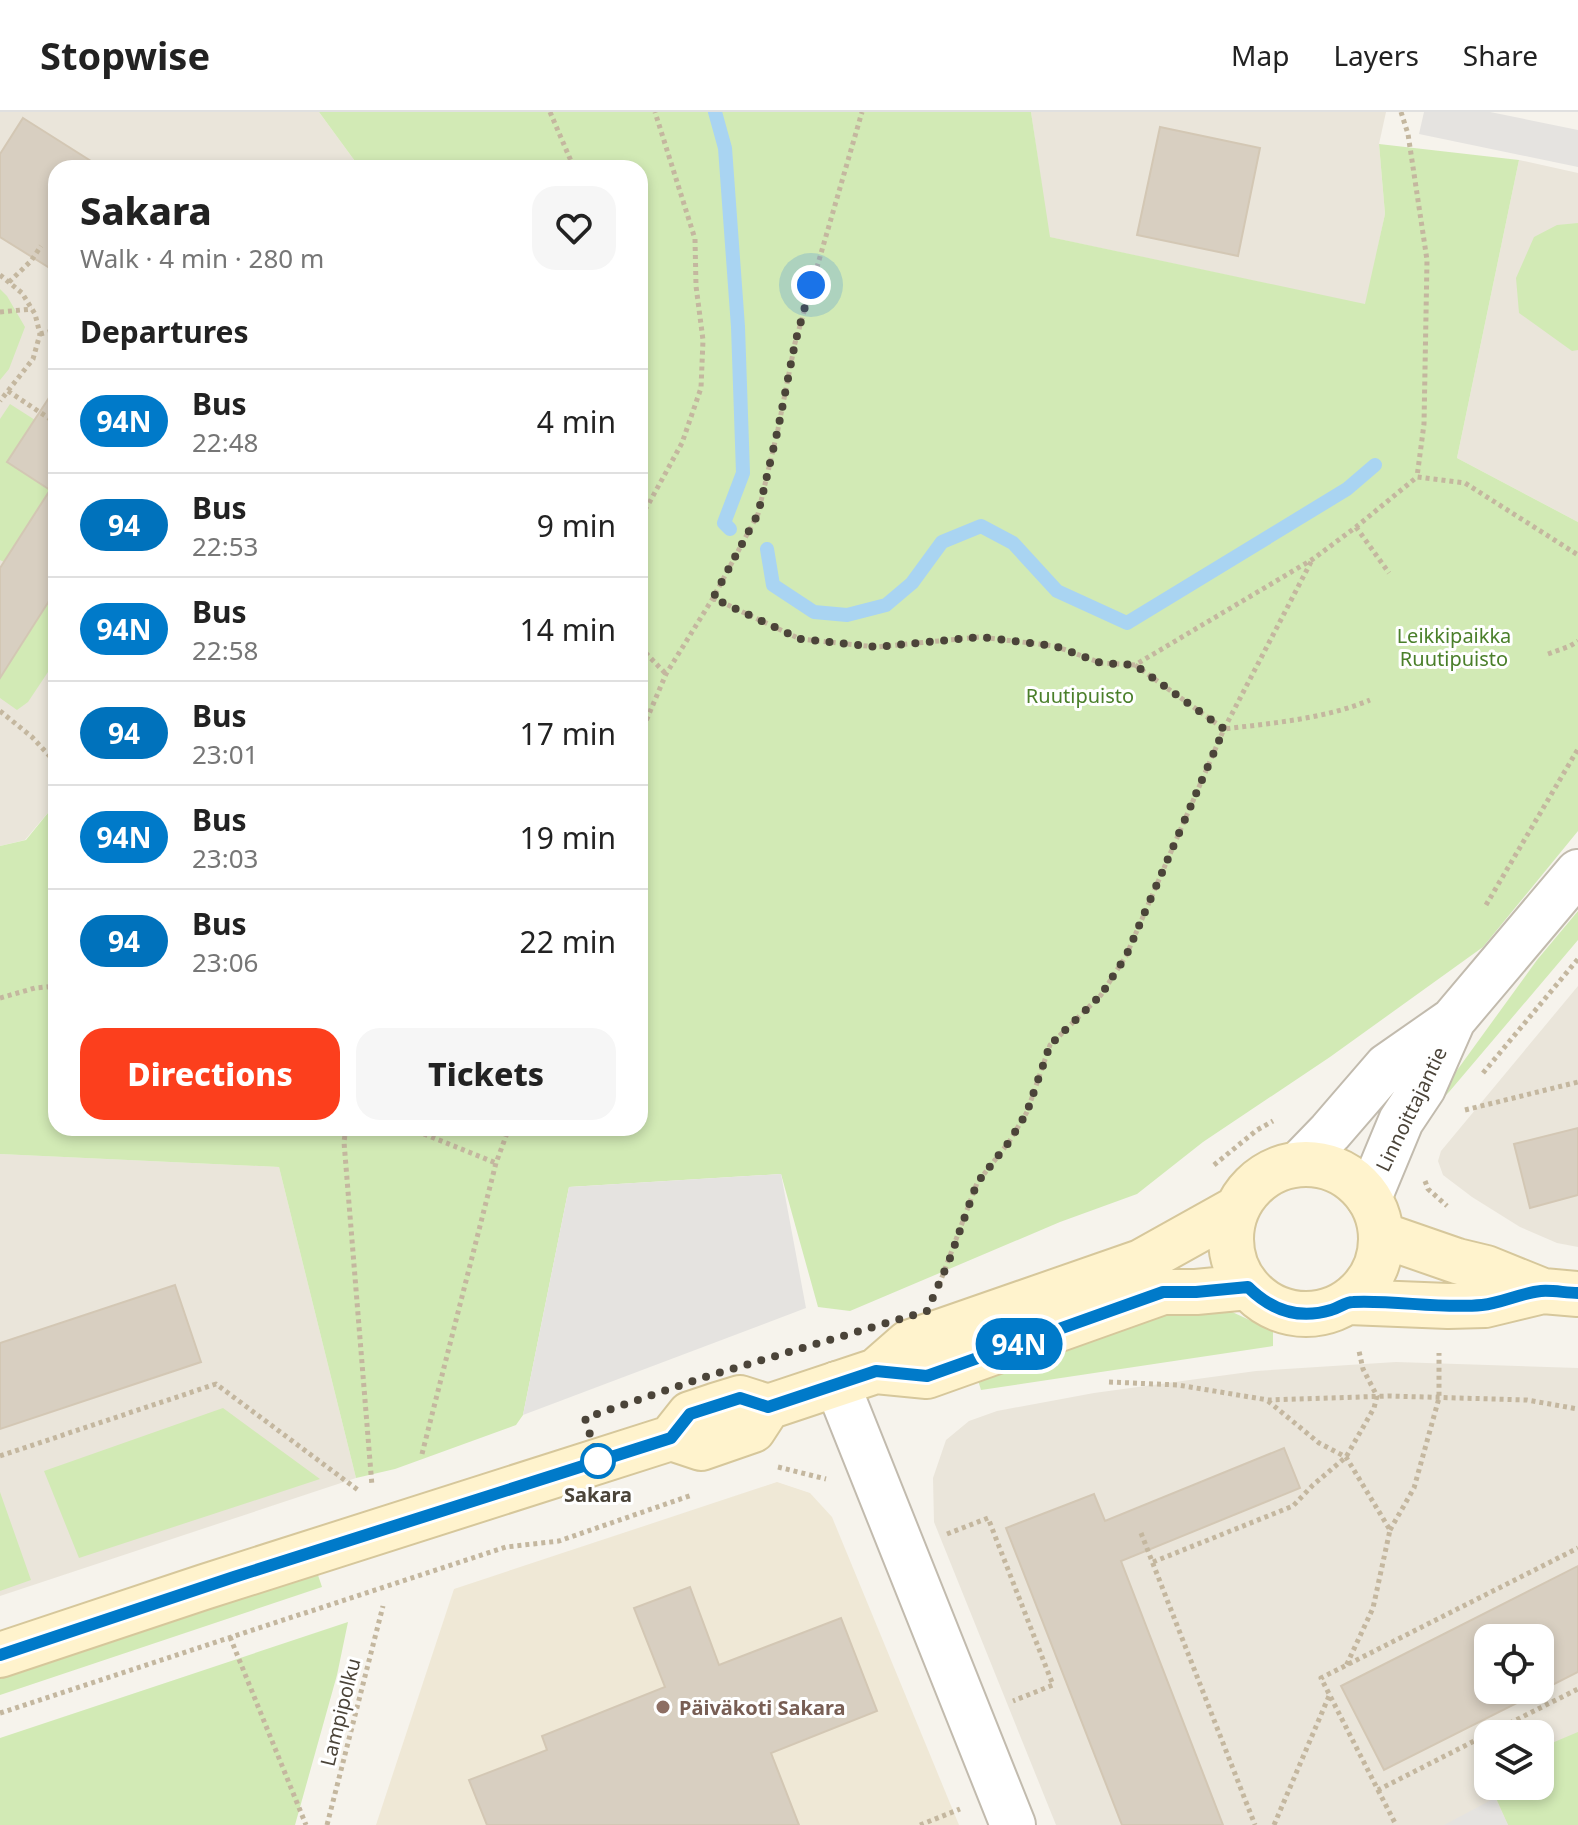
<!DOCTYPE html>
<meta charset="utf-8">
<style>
:root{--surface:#fff;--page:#f6f6f6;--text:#222;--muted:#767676;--line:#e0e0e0;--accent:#fc3f1d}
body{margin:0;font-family:"Noto Sans",sans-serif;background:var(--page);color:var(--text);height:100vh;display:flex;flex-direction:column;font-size:30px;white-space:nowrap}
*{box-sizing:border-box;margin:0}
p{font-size:26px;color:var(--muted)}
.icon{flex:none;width:44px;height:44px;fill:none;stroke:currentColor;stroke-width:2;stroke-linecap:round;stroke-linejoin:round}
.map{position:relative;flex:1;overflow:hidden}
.sheet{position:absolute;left:48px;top:48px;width:600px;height:976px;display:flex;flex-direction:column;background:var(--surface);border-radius:24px;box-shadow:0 4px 12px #0003}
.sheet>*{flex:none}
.badge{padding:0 16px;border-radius:26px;font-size:28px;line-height:52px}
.tools{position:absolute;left:1474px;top:1512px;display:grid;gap:16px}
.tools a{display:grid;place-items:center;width:80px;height:80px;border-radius:16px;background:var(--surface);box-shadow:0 4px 12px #0003;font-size:40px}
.you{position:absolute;width:40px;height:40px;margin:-20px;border:6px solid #fff;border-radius:50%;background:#1a73e8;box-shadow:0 0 0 12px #1a73e833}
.map>.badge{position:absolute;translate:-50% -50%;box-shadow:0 0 0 4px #fff}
h2{padding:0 32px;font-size:30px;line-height:72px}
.round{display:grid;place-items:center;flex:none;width:84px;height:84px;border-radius:24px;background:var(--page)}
.overview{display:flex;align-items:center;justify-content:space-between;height:136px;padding:0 32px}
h1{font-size:38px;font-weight:800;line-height:60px}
.cta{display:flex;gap:16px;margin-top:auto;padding:16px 32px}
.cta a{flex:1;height:92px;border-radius:24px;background:var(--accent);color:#fff;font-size:32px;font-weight:800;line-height:92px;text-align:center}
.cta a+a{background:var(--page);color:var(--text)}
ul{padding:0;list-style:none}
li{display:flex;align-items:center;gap:24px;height:104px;padding:0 32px;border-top:2px solid var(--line)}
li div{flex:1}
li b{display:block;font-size:30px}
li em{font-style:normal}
li .badge{min-width:88px;font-weight:700;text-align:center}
header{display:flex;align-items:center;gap:48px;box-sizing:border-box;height:112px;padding:0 40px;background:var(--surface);border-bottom:2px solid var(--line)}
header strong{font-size:38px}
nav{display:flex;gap:44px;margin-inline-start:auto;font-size:28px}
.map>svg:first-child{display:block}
.residential{fill:#eae5da;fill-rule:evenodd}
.education{fill:#efe8d6}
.green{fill:#d2eab5}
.parking{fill:#e5e3e0}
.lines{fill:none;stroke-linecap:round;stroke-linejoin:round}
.stream{stroke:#a9d4f2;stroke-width:14}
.building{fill:#d8cfc1;stroke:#d3c7b4;stroke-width:2;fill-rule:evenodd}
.street-casing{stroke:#c2bbae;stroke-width:48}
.secondary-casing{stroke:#d6c79b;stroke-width:48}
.path{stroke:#c4b79f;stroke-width:5;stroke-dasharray:4 4;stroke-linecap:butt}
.street{stroke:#fff;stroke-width:44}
.secondary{stroke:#fff3cd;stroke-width:44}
.line-casing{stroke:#fff;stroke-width:18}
.line{stroke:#007ac9;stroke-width:12}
.walk{stroke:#4b4439;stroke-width:8;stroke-dasharray:0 14.4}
.stop-dot{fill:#fff;stroke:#007ac9;stroke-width:4}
.education-dot{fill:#8d6e63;stroke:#fff;stroke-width:3}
.labels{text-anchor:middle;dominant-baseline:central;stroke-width:6;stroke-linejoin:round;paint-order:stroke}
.park-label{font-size:20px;fill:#4a7f2a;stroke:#fff}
.street-label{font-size:20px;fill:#4b4439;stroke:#fff}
.stop-label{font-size:20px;font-weight:bold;fill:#4b4439;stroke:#fff}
.education-label{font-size:20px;font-weight:bold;fill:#785e54;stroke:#fff;text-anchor:start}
</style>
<header>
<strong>Stopwise</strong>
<nav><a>Map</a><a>Layers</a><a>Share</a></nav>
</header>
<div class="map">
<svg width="1578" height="1713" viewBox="0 0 1578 1713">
<rect width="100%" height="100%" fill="#f6f3ec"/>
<!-- residential -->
<path class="residential" d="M 0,0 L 319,0 L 360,56 L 56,56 L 56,691 L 25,728 L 0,734 Z
M 1031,0 L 1386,0 L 1379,32 L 1385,102 L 1366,193 L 1049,125 Z
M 1519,48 L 1578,61 L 1578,410 L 1457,346 Z
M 1578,874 L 1578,1135 L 1557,1131 L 1520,1115 L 1472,1085 L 1443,1063 L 1438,1049 L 1441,1039 Z
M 0,1042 L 279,1055 L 356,1366 L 0,1484 Z
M 1396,1250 L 1578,1256 L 1578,1713 L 1056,1713 L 934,1410 L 933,1366 L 946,1328 L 969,1309 L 997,1299 L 1094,1281 L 1256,1259 ZM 1488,1526 L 1540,1526 L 1540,1578 L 1488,1578 ZM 1488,1622 L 1540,1622 L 1540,1674 L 1488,1674 Z"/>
<!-- education -->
<path class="education" d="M 777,1370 L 810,1381 L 832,1405 L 959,1713 L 376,1713 L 454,1477 Z"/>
<!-- green -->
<path class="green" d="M 319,0 L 1031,0 L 1050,125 L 1365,192 L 1385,102 L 1379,32 L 1519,48 L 1457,346 L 1578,410 L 1578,719 L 1483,835 L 1330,945 L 1203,1030 L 1137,1082 L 1060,1110 L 850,1199 L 818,1195 L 781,1062 L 569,1075 L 523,1303 L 516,1313 L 395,1357 L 356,1366 L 279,1055 L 0,1042 L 0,734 L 26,728 L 56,691 L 56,1016 L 640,1016 L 640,56 L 360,56 Z
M 1578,111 L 1578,238 L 1572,239 L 1519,201 L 1516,166 L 1534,125 L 1557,113 Z
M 0,177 L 7,184 L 25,215 L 9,257 L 0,268 Z
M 10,292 L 35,308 L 50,378 L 4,450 L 0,448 L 0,307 Z
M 56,478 L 56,548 L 28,590 L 17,598 L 0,586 L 0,563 Z
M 1578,799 L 1578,828 L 1449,980 L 1443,986 L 1434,990 L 1537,848 Z
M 1215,1192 L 1273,1219 L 1273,1234 L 981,1278 L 977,1265 L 1152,1194 Z
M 223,1296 L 320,1367 L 79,1446 L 44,1359 Z
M 0,1380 L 31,1468 L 0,1479 Z
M 317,1460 L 322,1475 L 0,1583 L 0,1567 Z
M 348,1510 L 337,1563 L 295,1713 L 0,1713 L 0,1626 Z
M 1578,1620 L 1578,1713 L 1508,1713 L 1496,1686 L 1502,1674 L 1540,1674 L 1540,1636 Z"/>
<!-- parking -->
<path class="parking" d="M 1424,0 L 1490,0 L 1578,18 L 1578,55 L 1419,22 Z
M 781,1062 L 806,1196 L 523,1303 L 569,1075 Z
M 1495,1686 L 1508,1713 L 1444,1713 Z"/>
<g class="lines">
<!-- stream -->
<path class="stream" d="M 715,0 L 725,36 L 738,215 L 743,361 L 724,411 L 730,417
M 767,437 L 773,473 L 814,500 L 847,503 L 886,493 L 912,471 L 942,430 L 981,414 L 1013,431 L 1057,479 L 1127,511 L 1347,377 L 1375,353"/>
</g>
<!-- building -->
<path class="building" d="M 23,6 L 102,56 L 56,56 L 56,160 L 0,125 L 0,42 Z
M 1160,15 L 1260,36 L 1238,144 L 1137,123 Z
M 56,275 L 56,478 L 0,566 L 0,456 L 50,378 L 7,350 Z
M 1578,1016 L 1578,1083 L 1530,1096 L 1514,1032 Z
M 175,1173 L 201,1250 L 0,1317 L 0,1231 Z
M 1284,1336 L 1300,1376 L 1121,1449 L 1223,1713 L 1122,1713 L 1006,1416 L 1094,1382 L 1105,1409 Z
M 1578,1454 L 1578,1560 L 1384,1658 L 1341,1574 ZM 1488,1526 L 1540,1526 L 1540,1578 L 1488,1578 Z
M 690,1475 L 719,1553 L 841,1506 L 877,1599 L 771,1641 L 799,1713 L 487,1713 L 469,1668 L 547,1638 L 542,1624 L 665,1575 L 634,1496 Z"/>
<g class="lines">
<defs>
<path id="street" d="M 1300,1051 L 1330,1020 L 1387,954 L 1453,908 L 1578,760
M 1369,1086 L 1401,1009 L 1423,976 L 1453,908
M 837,1272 L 1013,1713"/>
<path id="secondary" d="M1231 1127a75 75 0 1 1 150 0a75 75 0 1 1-150 0Z
M 1382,1123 L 1457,1149 L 1486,1156 L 1543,1179 L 1578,1182
M 1349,1190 L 1448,1194 L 1485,1193 L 1543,1179
M 876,1259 L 927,1264 L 1163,1180 L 1196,1180 L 1248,1175
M 671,1326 L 701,1336 L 753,1318 L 768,1295
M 0,1543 L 204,1475 L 671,1326 L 690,1302 L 714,1294 L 740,1286 L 768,1295 L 876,1259 L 908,1231 L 1141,1150 L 1236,1097"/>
</defs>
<!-- street casing -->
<use href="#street" class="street-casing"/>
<!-- secondary casing -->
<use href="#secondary" class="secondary-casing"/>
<!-- path -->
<path class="path" d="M 550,0 L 574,56
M 1401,0 L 1408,22 L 1427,148 L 1424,312 L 1417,365
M 0,163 L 22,181 L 35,202 L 40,222 L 33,247 L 0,289
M 9,170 L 31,149 L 41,134
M 0,200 L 32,197
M 40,222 L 56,218
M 8,279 L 50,307
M 640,404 L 648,393 L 682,331 L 701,276 L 703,228 L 696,174 L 695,127 L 655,0
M 1356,415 L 1389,461
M 713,486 L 800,527 L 876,535 L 980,525 L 1055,534 L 1101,551 L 1135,553 L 1313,447 L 1356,415 L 1417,365 L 1465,371 L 1578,443
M 640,535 L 666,562
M 1548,542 L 1570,534 L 1578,529
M 1135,553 L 1224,617 C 1273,611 1324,607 1370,588
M 0,599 L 32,625 L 56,651
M 640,631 L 646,609 L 666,562 L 713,486 L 758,402 L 778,317 L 795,231 L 862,0
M 1486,793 L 1578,637
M 0,886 L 35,876 L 56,874
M 1483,961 L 1578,847
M 1465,998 L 1578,970
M 346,1016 L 344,1030 L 372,1374
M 409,1016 L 496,1051
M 1214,1053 L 1257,1018 L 1273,1009
M 1425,1069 L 1428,1077 L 1447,1094
M 939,1173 L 977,1071 L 1009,1030 L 1027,1000 L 1050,933 L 1101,883 L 1126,844 L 1224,617 L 1312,448
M 1109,1270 L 1178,1273 L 1268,1288 L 1390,1284 L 1527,1288 L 1578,1297
M 1268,1289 L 1319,1331 L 1346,1345 L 1390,1418 L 1373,1496 L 1346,1554
M 422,1342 L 496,1051 L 509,1016
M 0,1344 L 216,1272 L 358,1378
M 778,1355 L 826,1367
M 1390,1418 L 1414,1376 L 1439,1286 L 1439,1241
M 1141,1421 L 1255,1713
M 947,1422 L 988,1406 L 1053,1573 L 1013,1589
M 1153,1450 L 1293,1394 L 1313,1373 L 1346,1345 L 1374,1296 L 1377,1284 L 1363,1257 L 1359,1239
M 230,1525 L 306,1713
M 0,1601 L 506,1435 L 559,1429 L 692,1383
M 1488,1622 L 1378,1678 L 1321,1566 L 1578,1436
M 1488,1622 L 1578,1577
M 1378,1678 L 1396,1713
M 327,1713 L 383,1494
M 920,1713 L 960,1697
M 1274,1713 L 1329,1584"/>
<!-- street -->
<use href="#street" class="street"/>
<!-- secondary -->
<use href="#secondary" class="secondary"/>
</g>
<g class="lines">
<defs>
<path id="line" d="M 0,1543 L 234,1465 L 671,1326 L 690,1302 L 740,1286 L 768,1295 L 876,1259 L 927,1264 L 1163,1180 L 1196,1180 L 1248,1175 C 1271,1198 1298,1208 1331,1198 C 1339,1196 1345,1190 1353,1190 C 1396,1188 1439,1197 1482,1193 C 1502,1191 1521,1181 1541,1179 C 1553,1178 1566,1181 1578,1181"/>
</defs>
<!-- line casing -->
<use href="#line" class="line-casing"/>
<!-- line -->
<use href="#line" class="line"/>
<!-- walk -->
<path class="walk" d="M 598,1349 L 585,1306 L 705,1265 L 927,1199 L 949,1149 L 977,1071 L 1009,1030 L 1027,1000 L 1050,933 L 1101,883 L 1126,844 L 1224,617 L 1135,553 L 1101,551 L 1055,534 L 980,525 L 876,535 L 800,527 L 713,486 L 758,402 L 778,317 L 795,231 L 811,173"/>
</g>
<!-- markers -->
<circle class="stop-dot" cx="598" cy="1349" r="16"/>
<circle class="education-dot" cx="663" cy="1595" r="8"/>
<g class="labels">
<!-- park labels -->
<g class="park-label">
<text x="1454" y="523">Leikkipaikka<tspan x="1454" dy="23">Ruutipuisto</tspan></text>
<text x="1080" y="583">Ruutipuisto</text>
</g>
<!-- street labels -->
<g class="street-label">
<text transform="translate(1411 997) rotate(-64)">Linnoittajantie</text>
<text transform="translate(340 1600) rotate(-76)">Lampipolku</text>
</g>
<!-- stop labels -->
<g class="stop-label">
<text x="598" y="1382">Sakara</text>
</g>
<!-- education labels -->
<g class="education-label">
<text x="679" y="1595">Päiväkoti Sakara</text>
</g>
</g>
</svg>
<div class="tools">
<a><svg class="icon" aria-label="locate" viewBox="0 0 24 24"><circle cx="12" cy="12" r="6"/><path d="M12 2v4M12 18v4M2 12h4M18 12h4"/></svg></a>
<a><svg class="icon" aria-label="layers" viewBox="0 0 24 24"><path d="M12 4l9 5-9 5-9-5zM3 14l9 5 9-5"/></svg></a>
</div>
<div class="you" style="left:811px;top:173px"></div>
<b class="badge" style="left:1019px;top:1232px;background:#007ac9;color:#fff">94N</b>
<section class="sheet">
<div class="overview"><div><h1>Sakara</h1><p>Walk · 4 min · 280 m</p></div><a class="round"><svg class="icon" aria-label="heart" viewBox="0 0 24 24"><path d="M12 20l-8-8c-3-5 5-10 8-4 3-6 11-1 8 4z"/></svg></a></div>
<h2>Departures</h2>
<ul>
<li><span class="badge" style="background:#007ac9;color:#fff">94N</span><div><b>Bus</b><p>22:48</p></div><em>4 min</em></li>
<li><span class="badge" style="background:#0072bc;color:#fff">94</span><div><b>Bus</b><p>22:53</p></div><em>9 min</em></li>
<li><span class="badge" style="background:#007ac9;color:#fff">94N</span><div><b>Bus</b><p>22:58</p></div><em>14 min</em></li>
<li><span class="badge" style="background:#0072bc;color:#fff">94</span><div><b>Bus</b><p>23:01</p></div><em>17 min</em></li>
<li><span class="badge" style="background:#007ac9;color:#fff">94N</span><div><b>Bus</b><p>23:03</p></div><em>19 min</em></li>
<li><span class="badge" style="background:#0072bc;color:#fff">94</span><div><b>Bus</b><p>23:06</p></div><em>22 min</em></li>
</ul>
<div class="cta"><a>Directions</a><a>Tickets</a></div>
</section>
</div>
